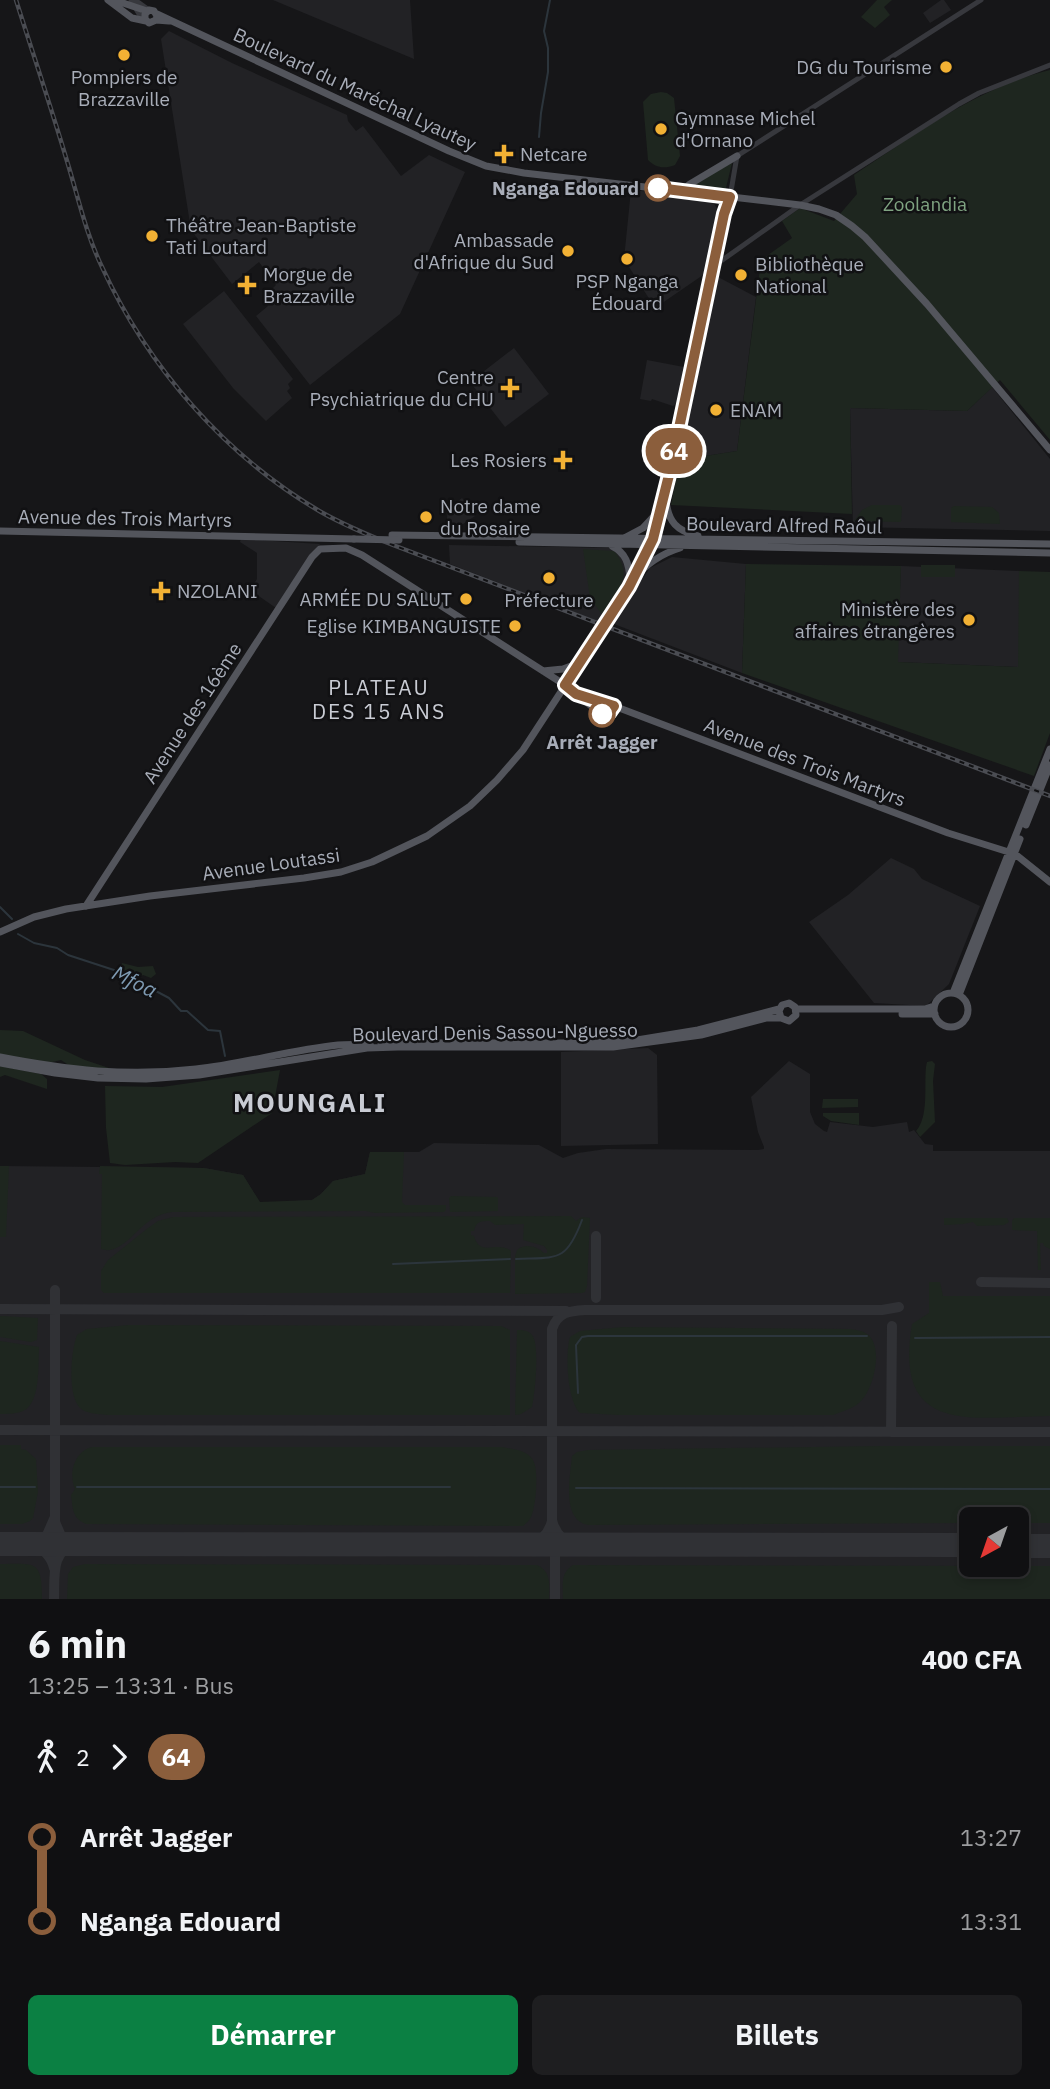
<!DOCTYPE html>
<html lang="fr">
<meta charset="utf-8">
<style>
:root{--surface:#101012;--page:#1e1e20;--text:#f1f3f6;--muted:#9c9d9f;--line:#303032;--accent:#0b8043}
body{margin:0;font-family:"IBM Plex Sans",sans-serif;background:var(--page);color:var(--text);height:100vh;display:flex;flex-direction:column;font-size:26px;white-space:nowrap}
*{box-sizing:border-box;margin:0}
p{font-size:23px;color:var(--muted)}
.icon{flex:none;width:38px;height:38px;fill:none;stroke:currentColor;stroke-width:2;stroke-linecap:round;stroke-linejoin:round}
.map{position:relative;height:1599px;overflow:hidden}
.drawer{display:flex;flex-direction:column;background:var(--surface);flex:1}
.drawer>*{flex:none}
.badge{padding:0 14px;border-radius:23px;font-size:24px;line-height:46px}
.needle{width:46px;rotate:220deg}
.controls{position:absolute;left:959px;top:1507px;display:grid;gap:14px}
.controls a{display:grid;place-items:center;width:70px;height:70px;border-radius:10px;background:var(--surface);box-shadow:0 4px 10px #0003,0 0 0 2px var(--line);font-size:35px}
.map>.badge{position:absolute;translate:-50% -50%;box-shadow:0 0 0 4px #fff}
.legs{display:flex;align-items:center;gap:10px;height:77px;padding:0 28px;font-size:23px}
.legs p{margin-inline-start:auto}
.headline{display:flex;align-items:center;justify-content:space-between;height:119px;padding:0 28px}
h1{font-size:38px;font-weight:700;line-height:52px}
.primary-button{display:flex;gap:14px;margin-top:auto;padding:14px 28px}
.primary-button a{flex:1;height:80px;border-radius:10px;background:var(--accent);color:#fff;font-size:28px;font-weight:700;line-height:80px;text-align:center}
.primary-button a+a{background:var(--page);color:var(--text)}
ul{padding:0 28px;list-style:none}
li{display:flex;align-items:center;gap:24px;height:84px;font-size:26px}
li i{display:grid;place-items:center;width:10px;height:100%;margin:0 9px;background:currentColor}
li i::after{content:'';width:18px;height:18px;margin:-9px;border:5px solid;border-radius:50%;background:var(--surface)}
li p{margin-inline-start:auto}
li:first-child i{background:linear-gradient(#0000 50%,currentColor 0)}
li:last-child i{background:linear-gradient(currentColor 50%,#0000 0)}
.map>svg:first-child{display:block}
.built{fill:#222225;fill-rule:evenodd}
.green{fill:#1e261f}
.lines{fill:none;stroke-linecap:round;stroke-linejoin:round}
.stream{stroke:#2c353c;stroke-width:2}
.taxiway{stroke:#303135;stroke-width:10}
.runway{stroke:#303135;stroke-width:24}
.minor{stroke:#37383d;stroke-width:5}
.major{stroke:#53555c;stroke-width:7}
.rail-casing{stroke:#4a4c52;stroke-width:4.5}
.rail{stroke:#111113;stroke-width:2;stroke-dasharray:5;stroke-linecap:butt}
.major-bridge{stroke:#53555c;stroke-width:7}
.line-1-casing{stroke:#fff;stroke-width:16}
.line-1{stroke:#8b5e3c;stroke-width:10}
.poi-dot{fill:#f2b134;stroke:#111113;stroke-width:2.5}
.stop-1-dot{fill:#fff;stroke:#8b5e3c;stroke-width:3.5}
.labels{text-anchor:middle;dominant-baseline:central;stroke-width:5;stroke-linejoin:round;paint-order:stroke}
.poi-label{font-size:19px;fill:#a8adb8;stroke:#111113;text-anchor:start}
.street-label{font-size:19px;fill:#a8adb8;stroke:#111113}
.stop-label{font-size:19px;font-weight:bold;fill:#a8adb8;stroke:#111113;text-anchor:end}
.park-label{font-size:19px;fill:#7fa381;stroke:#111113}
.neighbourhood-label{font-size:21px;letter-spacing:2px;fill:#c9ccd4;stroke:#111113}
.water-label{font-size:21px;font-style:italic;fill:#7f9bb3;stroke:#111113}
.district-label{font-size:26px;font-weight:bold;letter-spacing:2px;fill:#c9ccd4;stroke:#111113}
</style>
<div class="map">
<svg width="1050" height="1599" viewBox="0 0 1050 1599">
<rect width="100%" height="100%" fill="#161618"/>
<!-- built -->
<path class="built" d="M 273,0 L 410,0 L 414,59 Z
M 941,0 L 944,0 L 951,10 L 930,23 L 923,13 Z
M 169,31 L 232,63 L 347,115 L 348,121 L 356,131 L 363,126 L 401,176 L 429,155 L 465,172 L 400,314 L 310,385 L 256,316 L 268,306 L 266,303 L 274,296 L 270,291 L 276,285 L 259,262 L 232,284 L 191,230 L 161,39 Z
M 631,190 L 711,198 L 717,209 L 703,275 L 655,308 L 624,259 Z
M 718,277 L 756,297 L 737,451 L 680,460 L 697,368 Z
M 224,291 L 293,379 L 288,384 L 290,388 L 287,391 L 292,398 L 266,421 L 233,388 L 183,324 Z
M 514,348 L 549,394 L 505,427 L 470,382 Z
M 647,360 L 684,367 L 676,404 L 673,406 L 652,399 L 651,401 L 640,399 Z
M 992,387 L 1050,459 L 1050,531 L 853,527 L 850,408 L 967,411 Z
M 462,498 L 475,516 L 460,526 L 446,527 L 448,509 Z
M 241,539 L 320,544 L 314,551 L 276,608 L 250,590 L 257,579 L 257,553 L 240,542 Z
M 449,545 L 611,548 L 621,555 L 626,565 L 627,580 L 600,622 L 450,564 Z
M 672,557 L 746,564 L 742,673 L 614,624 L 620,610 L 650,568 Z
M 901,566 L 1019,571 L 1019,667 L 897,662 Z
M 891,858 L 914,869 L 922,879 L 980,906 L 949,984 L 926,1006 L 874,1003 L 809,922 L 848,895 Z
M 648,1048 L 657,1055 L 658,1144 L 561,1146 L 561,1052 Z
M 789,1061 L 810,1074 L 810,1112 L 815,1124 L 824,1131 L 827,1132 L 830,1122 L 873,1127 L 907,1122 L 909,1132 L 914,1130 L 925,1144 L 933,1145 L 933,1151 L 1050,1151 L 1050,1599 L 0,1599 L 0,1166 L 204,1168 L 243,1175 L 260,1203 L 312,1200 L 321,1194 L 333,1181 L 365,1174 L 370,1152 L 419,1152 L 434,1143 L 539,1145 L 563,1158 L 578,1153 L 606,1149 L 758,1150 L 764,1149 L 764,1147 L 758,1132 L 751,1097 ZM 971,1519 L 1017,1519 L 1017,1564 L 971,1564 Z"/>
<!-- green -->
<path class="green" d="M 877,0 L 892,0 L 884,7 L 890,15 L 875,28 L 861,17 Z
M 1050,70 L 1050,440 L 1000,380 L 967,411 L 850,408 L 852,514 L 671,505 L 680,460 L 737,451 L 761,260 L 792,238 L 782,221 L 800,208 L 834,221 L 857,194 L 854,175 C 916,134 977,88 1050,70 Z
M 661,92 L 667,93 L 674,98 L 680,156 L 675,165 C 664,169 656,168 648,160 L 643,102 L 651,94 Z
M 732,163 L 725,192 L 691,188 L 690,186 Z
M 872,505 L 900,505 L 902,507 L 901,522 L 854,521 L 862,510 Z
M 954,506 L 992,507 L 999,513 L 1000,524 L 951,522 L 951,508 Z
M 583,549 L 614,551 C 635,576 617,592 603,616 L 590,598 Z
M 746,564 L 901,566 L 898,662 L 1018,667 L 1019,571 L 1050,572 L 1050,733 L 1034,776 L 742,673 Z
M 921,565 L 955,565 L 955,577 L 921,577 Z
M 122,963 L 138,967 L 153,966 L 156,974 L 151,978 L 143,975 L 134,980 L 120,971 Z
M 0,1030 L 23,1031 L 85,1060 L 118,1071 L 70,1066 L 61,1060 L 48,1063 L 0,1056 Z
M 932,1061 L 935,1064 L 933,1081 L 935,1122 L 920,1137 L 916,1131 C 929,1117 924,1086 926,1067 L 927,1062 Z
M 0,1066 L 41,1074 L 47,1079 L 47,1089 L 5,1075 L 0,1077 Z
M 280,1070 L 272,1113 L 198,1163 L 175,1162 L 125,1165 L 110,1163 L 106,1128 L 105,1086 L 162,1087 Z
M 823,1099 L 858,1099 L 858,1107 L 822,1108 Z
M 823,1113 L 859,1113 L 859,1125 L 831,1121 L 823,1116 Z
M 370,1152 L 404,1152 L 402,1202 L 405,1205 L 446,1205 L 446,1210 L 444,1212 L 375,1213 L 366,1211 L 172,1212 C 165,1213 158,1215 151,1220 C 136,1229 120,1256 101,1249 L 102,1174 L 99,1174 L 100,1166 L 204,1168 L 243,1175 L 260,1202 L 312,1200 L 321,1194 L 333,1181 L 365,1174 Z
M 0,1166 L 9,1166 L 6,1237 L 0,1237 Z
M 451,1196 L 497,1197 L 498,1198 L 498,1211 L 450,1212 L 449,1198 Z
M 571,1216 L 576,1221 L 582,1217 L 590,1218 L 587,1286 L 585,1292 L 582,1293 L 515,1294 L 515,1257 L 517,1250 C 524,1243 537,1246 544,1253 L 547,1253 L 547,1250 L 544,1246 L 523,1240 L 524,1224 L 495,1225 L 490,1221 C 481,1221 476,1221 474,1231 L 471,1231 L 471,1235 L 474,1236 C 480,1258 497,1240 511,1251 L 510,1293 L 104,1293 L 101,1290 L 101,1271 L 108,1260 L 148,1228 L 158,1221 L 173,1217 Z
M 944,1218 L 1007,1218 L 1009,1222 L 1004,1225 L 977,1226 L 973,1222 L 963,1224 L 944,1225 Z
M 1014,1218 L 1050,1218 L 1050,1249 L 1044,1246 L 1043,1243 L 1040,1243 L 1041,1270 L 1038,1270 L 1037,1231 L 1012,1230 L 1012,1221 Z
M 929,1282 L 940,1282 L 943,1296 L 1050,1296 L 1050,1416 C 971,1417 893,1436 912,1324 L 929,1313 Z
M 0,1316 L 38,1318 L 37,1340 L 31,1342 L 0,1337 Z
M 128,1325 L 501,1326 L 510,1330 L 510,1415 L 108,1415 C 100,1414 86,1414 80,1408 C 67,1395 71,1351 77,1335 L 87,1329 Z
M 623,1327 L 851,1329 C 856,1330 863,1331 867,1334 C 884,1346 874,1387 862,1400 C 855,1408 844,1411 833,1415 L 619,1415 L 580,1413 C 567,1400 565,1354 570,1337 L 580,1331 Z
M 517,1330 C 522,1330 528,1330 532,1335 C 540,1343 535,1395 532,1407 L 521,1414 L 515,1415 Z
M 0,1341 L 39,1347 C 38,1364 41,1403 23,1411 C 16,1414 7,1414 0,1414 Z
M 0,1445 L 21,1445 L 21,1449 L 26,1450 L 36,1459 L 38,1492 L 33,1518 L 30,1521 L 22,1524 L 0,1524 Z
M 882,1446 L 1050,1446 L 1050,1523 L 1017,1523 L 1017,1519 L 971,1519 L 971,1523 L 589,1525 C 561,1521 570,1477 572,1456 L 577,1452 L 588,1450 Z
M 92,1447 L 502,1447 C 512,1449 527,1450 533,1460 C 539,1470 536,1507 531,1517 C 529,1521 526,1523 523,1526 L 86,1524 C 72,1518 73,1509 71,1495 L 75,1489 C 68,1473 75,1451 92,1447 Z
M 0,1564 C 35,1564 42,1559 42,1599 L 0,1599 Z
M 85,1564 L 537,1565 C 552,1572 549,1585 549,1599 L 67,1599 L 68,1574 L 73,1567 Z
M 573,1565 L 1050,1566 L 1050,1599 L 563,1599 C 563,1585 560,1573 573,1565 Z"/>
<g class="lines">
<!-- stream -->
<path class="stream" d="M 539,137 L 541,113 L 548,72 L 548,48 L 544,31 L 550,0
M 0,907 L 12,919
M 18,934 L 34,943 L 57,948 L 68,955 L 120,972 L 169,998 L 181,1011 L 187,1011 L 208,1030 L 220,1031 L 225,1056
M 516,1259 C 557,1257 566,1263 582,1220
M 393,1264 L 510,1259
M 915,1338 L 1050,1337
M 578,1393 L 576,1345 L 582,1337 L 588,1336 L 867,1336
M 0,1487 L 35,1487
M 77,1487 L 450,1487
M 576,1488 L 1050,1489"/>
<!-- taxiway -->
<path class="taxiway" d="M 596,1236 L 596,1298
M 981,1282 L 1050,1283
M 55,1290 L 55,1522 L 61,1536 L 76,1544
M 0,1309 L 566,1311
M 0,1430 L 1050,1432
M 891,1432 L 892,1326
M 32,1544 L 47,1535 L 54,1519
M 32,1544 C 44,1549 51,1556 54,1568
M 524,1545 C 540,1542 548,1536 552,1521
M 575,1545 C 562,1541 555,1533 552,1520 L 552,1329 C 558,1312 569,1311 585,1310 L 882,1310 L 899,1307
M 54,1599 C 55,1579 50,1549 76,1544
M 555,1599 L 555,1545"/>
<!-- runway -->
<path class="runway" d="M 0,1544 L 971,1545
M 1017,1546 L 1050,1546"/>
<!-- minor -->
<path class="minor" d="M 131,0 L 139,14 L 145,19
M 135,0 L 149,10
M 730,197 L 737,156 L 981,0
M 714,266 L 800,205 L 959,104 L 979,93 L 1050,65"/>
<!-- major -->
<path class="major" d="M 108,0 L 132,18 L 146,21
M 114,0 L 147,11
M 157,14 L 449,151 L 486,166 L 524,173 L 800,205 L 819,209 L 836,215 L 852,226 L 865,237 L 927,304 L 1050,450
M 156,20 L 157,16 L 154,11 L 149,10 L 145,14 L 145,19 L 149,23 L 156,20 L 169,21
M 682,191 L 690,184 L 737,156
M 666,500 C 668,522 677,531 698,536
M 659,516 L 705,310 L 726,196
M 0,531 L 354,539
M 392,535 L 1050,544
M 626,537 L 643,528 L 657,513
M 519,542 L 1050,553
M 612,546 C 626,553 629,564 630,579
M 633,580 C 646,564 660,554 680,548
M 543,671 L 563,669 L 579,663
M 581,696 L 614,706 L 948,833 L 1015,854 L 1050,882
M 1026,825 L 1050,765
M 86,906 L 312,557 L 320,549 L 346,548 L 362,555 L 565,685 L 600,713 L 604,715 L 609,714 L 614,706
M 0,932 L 34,917 L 66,909 L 150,896 L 304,878 L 341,872 L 372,862 L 427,836 L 470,806 L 497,780 L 523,750 L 587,652 L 630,579 L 647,545 L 660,513
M 953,993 L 1050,749
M934 1010a17 17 0 1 1 34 0a17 17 0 1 1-34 0Z
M 959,995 L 1020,839
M 796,1009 L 925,1009 L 934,1006
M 902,1014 L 935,1014
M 381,1043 L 585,1043 L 637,1040 L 698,1030 L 779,1009
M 0,1057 C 67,1070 127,1077 196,1069 C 243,1064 290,1050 338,1045 C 348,1044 359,1045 370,1044
M 0,1063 L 55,1073 L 98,1078 L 146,1079 L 199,1075 L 367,1048 L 398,1047 L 613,1047 L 701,1035 L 766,1018 L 781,1018 L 789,1021 L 796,1015 L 795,1007 L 789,1003 L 782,1005 L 779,1011 L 781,1018"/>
<defs>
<path id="rail" d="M 16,0 C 33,54 51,107 67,161 C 78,197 86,234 102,267 C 148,367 225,456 321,512 C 344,525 368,535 393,545 L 1050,796"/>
</defs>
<!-- rail casing -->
<use href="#rail" class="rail-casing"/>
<!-- rail -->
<use href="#rail" class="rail"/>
<!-- major-bridge -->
<path class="major-bridge" d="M 354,539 L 399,540"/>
</g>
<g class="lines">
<defs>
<path id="line-1" d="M 602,714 L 609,713 L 614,706 L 576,694 L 565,685 L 629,587 L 653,539 L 670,471 L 724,214 L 730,197 L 658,188"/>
</defs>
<!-- line-1 casing -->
<use href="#line-1" class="line-1-casing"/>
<!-- line-1 -->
<use href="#line-1" class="line-1"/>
</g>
<!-- markers -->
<g class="poi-dot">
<circle cx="124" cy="55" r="7"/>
<circle cx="946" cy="67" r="7"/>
<circle cx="661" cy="129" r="7"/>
<path d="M500.5 143.5h7v7h7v7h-7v7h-7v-7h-7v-7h7z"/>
<circle cx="152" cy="236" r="7"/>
<circle cx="568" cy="251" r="7"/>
<circle cx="627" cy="259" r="7"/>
<circle cx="741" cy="275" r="7"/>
<path d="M243.5 274.5h7v7h7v7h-7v7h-7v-7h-7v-7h7z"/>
<path d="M506.5 377.5h7v7h7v7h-7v7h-7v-7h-7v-7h7z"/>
<circle cx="716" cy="410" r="7"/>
<path d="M559.5 449.5h7v7h7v7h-7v7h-7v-7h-7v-7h7z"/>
<circle cx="426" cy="517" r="7"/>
<circle cx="549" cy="578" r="7"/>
<path d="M157.5 580.5h7v7h7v7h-7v7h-7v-7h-7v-7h7z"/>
<circle cx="466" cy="599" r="7"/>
<circle cx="969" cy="620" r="7"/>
<circle cx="515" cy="626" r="7"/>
</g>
<g class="stop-1-dot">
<circle cx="658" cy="188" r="12"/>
<circle cx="602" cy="714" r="12"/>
</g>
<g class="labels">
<!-- poi labels -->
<g class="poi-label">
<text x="932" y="67" text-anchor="end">DG du Tourisme</text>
<text x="124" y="77" text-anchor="middle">Pompiers de<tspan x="124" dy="22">Brazzaville</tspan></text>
<text x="675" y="118">Gymnase Michel<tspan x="675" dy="22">d'Ornano</tspan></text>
<text x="520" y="154">Netcare</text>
<text x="166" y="225">Théâtre Jean-Baptiste<tspan x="166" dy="22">Tati Loutard</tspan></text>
<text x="554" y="240" text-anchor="end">Ambassade<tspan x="554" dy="22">d'Afrique du Sud</tspan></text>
<text x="755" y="264">Bibliothèque<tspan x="755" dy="22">National</tspan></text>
<text x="263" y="274">Morgue de<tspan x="263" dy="22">Brazzaville</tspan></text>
<text x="627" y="281" text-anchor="middle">PSP Nganga<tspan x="627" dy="22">Édouard</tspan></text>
<text x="494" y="377" text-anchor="end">Centre<tspan x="494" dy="22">Psychiatrique du CHU</tspan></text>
<text x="730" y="410">ENAM</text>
<text x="547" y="460" text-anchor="end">Les Rosiers</text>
<text x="440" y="506">Notre dame<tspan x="440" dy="22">du Rosaire</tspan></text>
<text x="177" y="591">NZOLANI</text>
<text x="452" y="599" text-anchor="end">ARMÉE DU SALUT</text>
<text x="549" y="600" text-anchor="middle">Préfecture</text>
<text x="955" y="609" text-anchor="end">Ministère des<tspan x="955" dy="22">affaires étrangères</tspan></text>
<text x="501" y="626" text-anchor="end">Eglise KIMBANGUISTE</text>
</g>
<!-- street labels -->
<g class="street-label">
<text transform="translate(355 89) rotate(25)">Boulevard du Maréchal Lyautey</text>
<text transform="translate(125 518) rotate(1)">Avenue des Trois Martyrs</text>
<text transform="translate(784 525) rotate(1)">Boulevard Alfred Raôul</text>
<text transform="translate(192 713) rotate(-57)">Avenue des 16ème</text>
<text transform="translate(805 762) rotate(21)">Avenue des Trois Martyrs</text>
<text transform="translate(271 864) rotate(-8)">Avenue Loutassi</text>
<text transform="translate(495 1032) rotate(-1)">Boulevard Denis Sassou-Nguesso</text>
</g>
<!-- stop labels -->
<g class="stop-label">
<text x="639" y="188">Nganga Edouard</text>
<text x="602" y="742" text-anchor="middle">Arrêt Jagger</text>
</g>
<!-- park labels -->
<g class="park-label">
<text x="925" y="204">Zoolandia</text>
</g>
<!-- neighbourhood labels -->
<g class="neighbourhood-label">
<text x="379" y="687">PLATEAU<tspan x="379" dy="24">DES 15 ANS</tspan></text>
</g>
<!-- water labels -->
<g class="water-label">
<text transform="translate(135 981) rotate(26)">Mfoa</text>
</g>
<!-- district labels -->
<g class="district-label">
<text x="310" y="1102">MOUNGALI</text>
</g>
</g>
</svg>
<div class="controls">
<a><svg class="needle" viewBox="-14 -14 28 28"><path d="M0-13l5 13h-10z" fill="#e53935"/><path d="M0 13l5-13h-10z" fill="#9c9d9f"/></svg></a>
</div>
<b class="badge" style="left:674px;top:451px;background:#8b5e3c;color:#fff">64</b>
</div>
<section class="drawer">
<div class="headline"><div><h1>6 min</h1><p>13:25 – 13:31 · Bus</p></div><b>400 CFA</b></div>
<div class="legs"><svg class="icon" aria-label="walk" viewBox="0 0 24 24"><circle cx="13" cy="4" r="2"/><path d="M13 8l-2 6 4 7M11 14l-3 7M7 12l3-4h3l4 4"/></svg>2<svg class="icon" aria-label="forward" viewBox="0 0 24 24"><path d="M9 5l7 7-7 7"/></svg><b class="badge" style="background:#8b5e3c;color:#fff">64</b></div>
<ul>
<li><i style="color:#8b5e3c"></i><b>Arrêt Jagger</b><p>13:27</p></li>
<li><i style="color:#8b5e3c"></i><b>Nganga Edouard</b><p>13:31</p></li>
</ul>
<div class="primary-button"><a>Démarrer</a><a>Billets</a></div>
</section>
